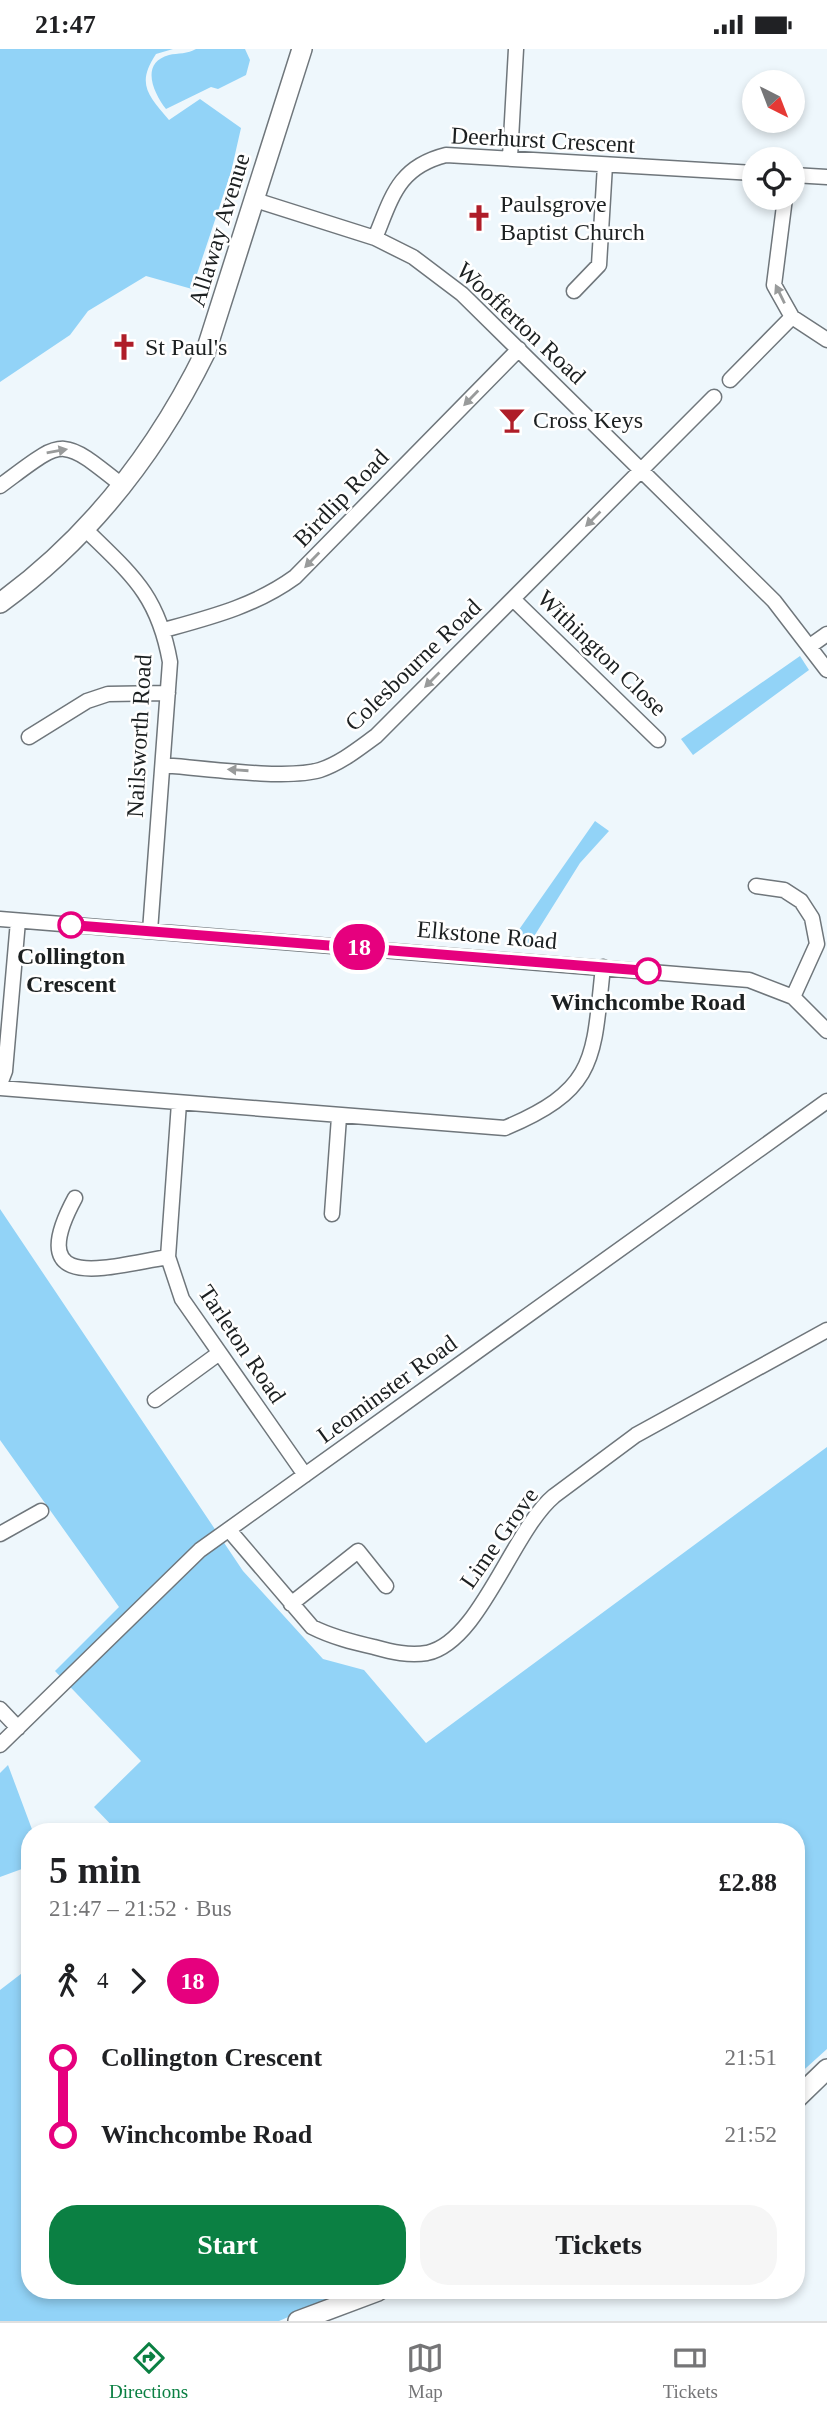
<!DOCTYPE html>
<meta charset="utf-8">
<style>
:root{--surface:#fff;--page:#f6f6f6;--text:#202124;--muted:#757577;--line:#e0e0e0;--accent:#0b8043}
body{margin:0;font-family:Georgia,serif;background:var(--page);color:var(--text);height:100vh;display:flex;flex-direction:column;font-size:26px;white-space:nowrap}
*{box-sizing:border-box;margin:0}
p{font-size:23px;color:var(--muted)}
.icon{flex:none;width:38px;height:38px;fill:none;stroke:currentColor;stroke-width:2;stroke-linecap:round;stroke-linejoin:round}
.map{position:relative;flex:1;overflow:hidden}
.sheet{position:absolute;left:21px;top:1774px;width:784px;height:476px;display:flex;flex-direction:column;background:var(--surface);border-radius:28px;box-shadow:0 4px 10px #0003}
.sheet>*{flex:none}
.badge{padding:0 14px;border-radius:23px;font-size:24px;line-height:46px}
.needle{width:46px;rotate:138deg}
.buttons{position:absolute;left:742px;top:21px;display:grid;gap:14px}
.buttons a{display:grid;place-items:center;width:63px;height:63px;border-radius:50%;background:var(--surface);box-shadow:0 4px 10px #0003;font-size:35px}
.map>.badge{position:absolute;translate:-50% -50%;box-shadow:0 0 0 4px #fff}
.legs{display:flex;align-items:center;gap:10px;height:77px;padding:0 28px;font-size:23px}
.legs p{margin-inline-start:auto}
.summary{display:flex;align-items:center;justify-content:space-between;height:119px;padding:0 28px}
h1{font-size:38px;font-weight:800;line-height:52px}
.cta{display:flex;gap:14px;margin-top:auto;padding:14px 28px}
.cta a{flex:1;height:80px;border-radius:28px;background:var(--accent);color:#fff;font-size:28px;font-weight:800;line-height:80px;text-align:center}
.cta a+a{background:var(--page);color:var(--text)}
ul{padding:0 28px;list-style:none}
li{display:flex;align-items:center;gap:24px;height:77px;font-size:26px}
li i{display:grid;place-items:center;width:10px;height:100%;margin:0 9px;background:currentColor}
li i::after{content:'';width:18px;height:18px;margin:-9px;border:5px solid;border-radius:50%;background:var(--surface)}
li p{margin-inline-start:auto}
li:first-child i{background:linear-gradient(#0000 50%,currentColor 0)}
li:last-child i{background:linear-gradient(currentColor 50%,#0000 0)}
.status{display:flex;justify-content:space-between;align-items:center;height:49px;padding:0 35px;background:var(--surface);direction:ltr}
.status svg{height:19px;fill:currentColor}
.dock{display:flex;justify-content:space-around;align-items:center;height:98px;border-top:2px solid var(--line);background:var(--surface);font-size:19px;color:var(--muted)}
.dock a{display:grid;justify-items:center;gap:4px}
.dock .active{color:var(--accent)}
.map>svg:first-child{display:block}
.green{fill:#92d3f7}
.lines{fill:none;stroke-linecap:round;stroke-linejoin:round}
.street-casing{stroke:#6f767b;stroke-width:17}
.secondary-casing{stroke:#6f767b;stroke-width:22}
.street{stroke:#fff;stroke-width:14}
.secondary{stroke:#fff;stroke-width:19}
.oneway{fill:#999b9b}
.line-1-casing{stroke:#fff;stroke-width:16}
.line-1{stroke:#e6007e;stroke-width:10}
.stop-1-dot{fill:#fff;stroke:#e6007e;stroke-width:3.5}
.labels{text-anchor:middle;dominant-baseline:central;stroke-width:5;stroke-linejoin:round;paint-order:stroke}
.street-label{font-size:24px;fill:#1c2021;stroke:#fff}
.poi-label{font-size:24px;fill:#1c2021;stroke:#fff;text-anchor:start}
.stop-label{font-size:24px;font-weight:bold;fill:#1c2021;stroke:#fff}
</style>
<div class="status"><b>21:47</b><svg viewBox="0 0 49 12"><path d="M0 12V9h3v3zM5 12V6h3v6zM10 12V3h3v9zM15 12V0h3v12zM26 1h20v11H26zM47 4h2v5h-2z"/></svg></div>
<div class="map">
<svg width="827" height="2272" viewBox="0 0 827 2272">
<rect width="100%" height="100%" fill="#eef7fc"/>
<!-- green -->
<path class="green" d="M 0,0 L 173,0 L 156,5 C 136,35 148,46 169,71 L 200,50 L 241,79 L 231,123 L 192,240 L 146,227 L 88,262 L 70,286 L 0,333 Z
M 196,0 L 245,0 L 250,11 L 246,26 L 218,40 L 211,38 L 166,60 C 153,43 140,14 169,6 C 178,4 188,5 196,0 Z
M 800,607 L 809,621 L 693,706 L 681,690 Z
M 595,772 L 609,782 L 580,814 L 528,897 L 511,892 Z
M 0,1160 L 243,1522 L 323,1610 L 364,1621 L 426,1694 L 827,1398 L 827,2000 L 796,2028 L 796,1783 L 118,1783 L 94,1758 L 141,1712 L 55,1622 L 119,1558 L 0,1391 Z
M 8,1716 L 33,1783 L 30,1783 L 30,1817 L 0,1828 L 0,1724 Z
M 30,1918 L 30,2242 L 348,2242 L 279,2272 L 0,2272 L 0,1941 Z"/>
<g class="lines">
<defs>
<path id="street" d="M 510,108 L 516,0
M 793,126 L 827,128
M 785,149 L 774,236 L 792,268 L 827,291
M 255,151 L 375,189 L 413,208 L 462,245 L 774,552 L 827,621
M 375,189 C 392,148 398,118 446,106 L 754,124
M 574,242 L 599,216 L 605,116
M 730,331 L 792,268
M 0,437 C 65,389 59,386 123,437
M 86,481 C 132,526 158,546 170,613 L 150,882
M 513,550 L 658,691
M 164,581 C 211,568 255,557 295,528 L 519,300
M 810,597 L 827,585
M 29,688 L 87,652 L 108,645 L 168,644
M 163,716 C 200,719 288,731 320,721 C 341,714 358,700 376,687 L 714,348
M 756,837 L 784,841 L 801,852 L 812,869 L 817,895 L 793,948
M 0,870 L 749,931 L 793,948 L 827,982
M 0,1035 L 5,1022 L 18,872
M 0,1039 L 505,1079 C 598,1040 593,1009 603,918
M 179,1054 L 168,1208 L 182,1250 L 305,1426
M 75,1149 C 22,1247 110,1217 168,1208
M 332,1165 L 339,1068
M 155,1351 L 218,1305
M 229,1481 L 312,1578 C 332,1588 352,1593 374,1598 C 392,1603 409,1607 427,1604 C 480,1593 512,1482 554,1447 L 636,1386 L 827,1281
M 0,1485 L 41,1462
M 291,1555 L 358,1502 L 386,1537
M 0,1660 L 18,1679
M 0,1696 L 200,1501 L 827,1052"/>
<path id="secondary" d="M 0,554 C 91,488 157,402 206,302 L 302,0
M 796,2050 L 827,2020
M 298,2272 L 378,2242"/>
</defs>
<!-- street casing -->
<use href="#street" class="street-casing"/>
<!-- secondary casing -->
<use href="#secondary" class="secondary-casing"/>
<!-- street -->
<use href="#street" class="street"/>
<!-- secondary -->
<use href="#secondary" class="secondary"/>
</g>
<!-- one-way arrows -->
<defs><path id="oneway-solid" d="M-6-.8H1V-3.2L6.5 0L1 3.2V.8H-6Z" transform="scale(1.75)"/></defs>
<g class="oneway">
<use href="#oneway-solid" transform="translate(780 245) rotate(-116)"/>
<use href="#oneway-solid" transform="translate(471 349) rotate(134)"/>
<use href="#oneway-solid" transform="translate(57 402) rotate(-10)"/>
<use href="#oneway-solid" transform="translate(593 470) rotate(135)"/>
<use href="#oneway-solid" transform="translate(312 511) rotate(134)"/>
<use href="#oneway-solid" transform="translate(432 631) rotate(135)"/>
<use href="#oneway-solid" transform="translate(238 721) rotate(-176)"/>
</g>
<g class="lines">
<defs>
<path id="line-1" d="M 71,876 L 648,922"/>
</defs>
<!-- line-1 casing -->
<use href="#line-1" class="line-1-casing"/>
<!-- line-1 -->
<use href="#line-1" class="line-1"/>
</g>
<!-- icons -->
<defs>
<symbol id="church-bare" viewBox="-9 -9 18 18"><path d="M-1.2-6h2.4v3.5h3.3v2.4h-3.3V6h-2.4V-.1h-3.3v-2.4h3.3Z" fill="#af1d28" stroke="#fff" stroke-width="2.5" paint-order="stroke"/></symbol>
<symbol id="bar-bare" viewBox="-9 -9 18 18"><path d="M-6-5H6L.8 .8V4.5H3.5V6h-7V4.5H-.8V.8Z" fill="#af1d28" stroke="#fff" stroke-width="2.5" paint-order="stroke"/></symbol>
</defs>
<g fill-rule="evenodd">
<use href="#church-bare" x="460" y="150" width="38" height="38"/>
<use href="#church-bare" x="105" y="279" width="38" height="38"/>
<use href="#bar-bare" x="493" y="352" width="38" height="38"/>
</g>
<!-- markers -->
<g class="stop-1-dot">
<circle cx="71" cy="876" r="12"/>
<circle cx="648" cy="922" r="12"/>
</g>
<g class="labels">
<!-- street labels -->
<g class="street-label">
<text transform="translate(543 91) rotate(3)">Deerhurst Crescent</text>
<text transform="translate(219 181) rotate(-73)">Allaway Avenue</text>
<text transform="translate(521 274) rotate(43)">Woofferton Road</text>
<text transform="translate(341 449) rotate(-46)">Birdlip Road</text>
<text transform="translate(602 604) rotate(44)">Withington Close</text>
<text transform="translate(413 616) rotate(-44)">Colesbourne Road</text>
<text transform="translate(139 687) rotate(-87)">Nailsworth Road</text>
<text transform="translate(487 886) rotate(5)">Elkstone Road</text>
<text transform="translate(242 1295) rotate(56)">Tarleton Road</text>
<text transform="translate(387 1340) rotate(-36)">Leominster Road</text>
<text transform="translate(499 1489) rotate(-55)">Lime Grove</text>
</g>
<!-- poi labels -->
<g class="poi-label">
<text x="500" y="155">Paulsgrove<tspan x="500" dy="28">Baptist Church</tspan></text>
<text x="145" y="298">St Paul's</text>
<text x="533" y="371">Cross Keys</text>
</g>
<!-- stop labels -->
<g class="stop-label">
<text x="71" y="907">Collington<tspan x="71" dy="28">Crescent</tspan></text>
<text x="648" y="953">Winchcombe Road</text>
</g>
</g>
</svg>
<div class="buttons">
<a><svg class="needle" viewBox="-14 -14 28 28"><path d="M0-13l5 13h-10z" fill="#e53935"/><path d="M0 13l5-13h-10z" fill="#757577"/></svg></a>
<a><svg class="icon" aria-label="locate" viewBox="0 0 24 24"><circle cx="12" cy="12" r="6"/><path d="M12 2v4M12 18v4M2 12h4M18 12h4"/></svg></a>
</div>
<b class="badge" style="left:359px;top:898px;background:#e6007e;color:#fff">18</b>
<section class="sheet">
<div class="summary"><div><h1>5 min</h1><p>21:47 – 21:52 · Bus</p></div><b>£2.88</b></div>
<div class="legs"><svg class="icon" aria-label="walk" viewBox="0 0 24 24"><circle cx="13" cy="4" r="2"/><path d="M13 8l-2 6 4 7M11 14l-3 7M7 12l3-4h3l4 4"/></svg>4<svg class="icon" aria-label="forward" viewBox="0 0 24 24"><path d="M9 5l7 7-7 7"/></svg><b class="badge" style="background:#e6007e;color:#fff">18</b></div>
<ul>
<li><i style="color:#e6007e"></i><b>Collington Crescent</b><p>21:51</p></li>
<li><i style="color:#e6007e"></i><b>Winchcombe Road</b><p>21:52</p></li>
</ul>
<div class="cta"><a>Start</a><a>Tickets</a></div>
</section>
</div>
<nav class="dock">
<a class="active"><svg class="icon" aria-label="directions" viewBox="0 0 24 24"><path d="M12 3l9 9-9 9-9-9zM9 14v-3h6M13 9l2 2-2 2"/></svg>Directions</a>
<a><svg class="icon" aria-label="map" viewBox="0 0 24 24"><path d="M3 6l6-2 6 2 6-2v14l-6 2-6-2-6 2zM9 4v14M15 6v14"/></svg>Map</a>
<a><svg class="icon" aria-label="tickets" viewBox="0 0 24 24"><path d="M3 7h18v10H3zM15 7v10"/></svg>Tickets</a>
</nav>
